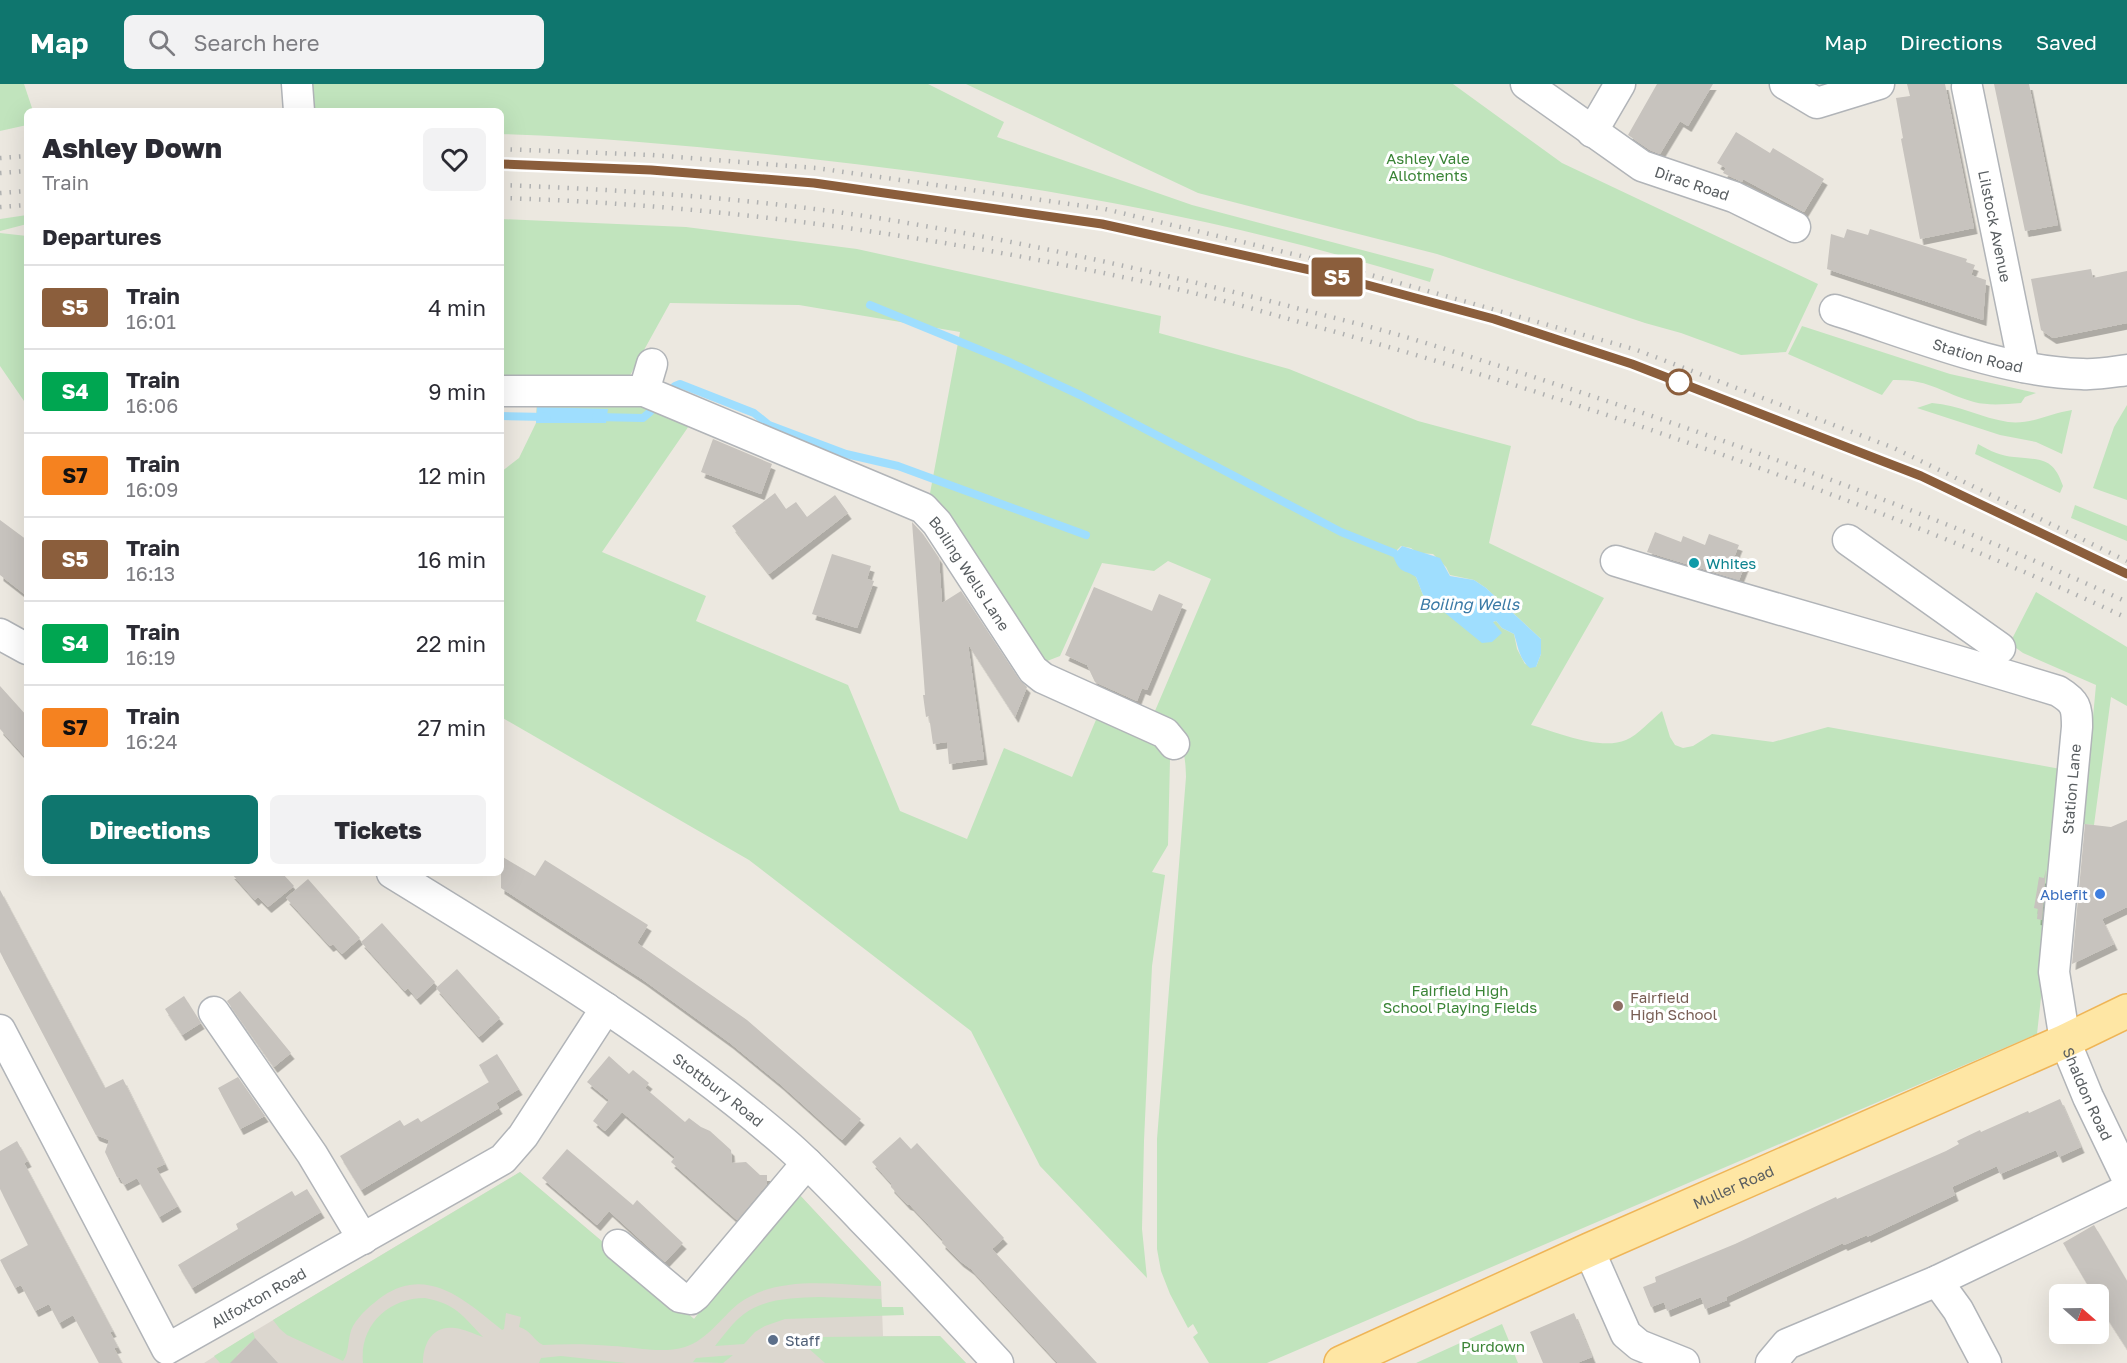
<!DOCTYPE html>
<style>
:root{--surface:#fff;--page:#f2f2f3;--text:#2b2b33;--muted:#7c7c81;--line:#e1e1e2;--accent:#0f766e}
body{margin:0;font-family:"Golos Text",sans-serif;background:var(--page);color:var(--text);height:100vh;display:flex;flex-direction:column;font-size:22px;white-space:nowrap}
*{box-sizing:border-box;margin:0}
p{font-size:20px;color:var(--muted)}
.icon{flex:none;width:33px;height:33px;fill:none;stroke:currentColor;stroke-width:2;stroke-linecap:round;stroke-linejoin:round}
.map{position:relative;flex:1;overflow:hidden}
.sheet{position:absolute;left:24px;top:24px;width:480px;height:768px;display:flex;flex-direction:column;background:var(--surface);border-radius:9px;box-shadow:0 6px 24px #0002}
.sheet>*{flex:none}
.badge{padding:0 12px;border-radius:4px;font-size:21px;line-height:39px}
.needle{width:39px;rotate:110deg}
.controls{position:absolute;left:2049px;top:1200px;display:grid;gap:12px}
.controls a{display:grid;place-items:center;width:60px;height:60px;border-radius:9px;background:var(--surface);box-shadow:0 6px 24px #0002;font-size:30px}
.map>.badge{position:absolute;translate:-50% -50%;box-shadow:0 0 0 3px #fff}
h2{padding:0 18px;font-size:22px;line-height:54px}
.round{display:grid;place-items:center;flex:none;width:63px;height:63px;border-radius:9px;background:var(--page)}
.summary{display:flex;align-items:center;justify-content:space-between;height:102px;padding:0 18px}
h1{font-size:28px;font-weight:800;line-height:45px}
.primary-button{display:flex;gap:12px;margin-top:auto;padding:12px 18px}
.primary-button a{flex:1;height:69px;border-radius:9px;background:var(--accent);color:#fff;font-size:24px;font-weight:800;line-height:69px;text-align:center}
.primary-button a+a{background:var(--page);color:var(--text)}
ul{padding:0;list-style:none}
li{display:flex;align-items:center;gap:18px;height:84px;padding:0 18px;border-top:2px solid var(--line)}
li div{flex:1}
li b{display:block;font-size:22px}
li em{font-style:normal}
li .badge{min-width:66px;font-weight:700;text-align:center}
header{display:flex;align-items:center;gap:36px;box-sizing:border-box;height:84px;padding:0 30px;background:var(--accent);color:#fff}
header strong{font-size:28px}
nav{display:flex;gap:33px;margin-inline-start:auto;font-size:21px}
.search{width:420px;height:54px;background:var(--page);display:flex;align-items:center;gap:15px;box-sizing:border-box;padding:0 21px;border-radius:9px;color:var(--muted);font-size:22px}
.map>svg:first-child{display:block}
.education{fill:#dcd7cf}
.green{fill:#c1e4bd;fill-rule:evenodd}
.water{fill:#9fdefe}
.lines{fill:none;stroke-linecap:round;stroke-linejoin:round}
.stream{stroke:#9fdefe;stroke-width:8}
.building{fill:#c7c3be;filter:url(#shadow)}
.minor-casing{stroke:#b1b4b8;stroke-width:33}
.major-casing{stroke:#efb557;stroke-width:36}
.minor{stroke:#fff;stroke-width:30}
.major{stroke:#fee6a4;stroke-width:33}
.rail{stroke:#b0b1b1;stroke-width:4.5;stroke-dasharray:1.5 8;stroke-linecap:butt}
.line-casing{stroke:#fff;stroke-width:14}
.line{stroke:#8b5e3c;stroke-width:9}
.stop-dot{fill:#fff;stroke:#8b5e3c;stroke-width:3}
.culture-dot{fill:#0f9aa8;stroke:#fff;stroke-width:2}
.shop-dot{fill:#3f7fe0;stroke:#fff;stroke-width:2}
.education-dot{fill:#8d6e63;stroke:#fff;stroke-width:2}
.service-dot{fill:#5c6f8a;stroke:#fff;stroke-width:2}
.labels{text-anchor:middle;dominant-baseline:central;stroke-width:6;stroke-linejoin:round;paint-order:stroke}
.park-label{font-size:15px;fill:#3a8436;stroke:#fff}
.street-label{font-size:15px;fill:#595e61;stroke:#fff}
.culture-label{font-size:15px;fill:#0d838f;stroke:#fff;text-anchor:start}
.shop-label{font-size:15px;fill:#366cbe;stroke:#fff;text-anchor:end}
.education-label{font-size:15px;fill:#785e54;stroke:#fff;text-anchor:start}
.service-label{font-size:15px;fill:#4e5e75;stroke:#fff;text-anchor:start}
.water-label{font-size:16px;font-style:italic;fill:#3b7aa6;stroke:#fff}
</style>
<header>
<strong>Map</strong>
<div class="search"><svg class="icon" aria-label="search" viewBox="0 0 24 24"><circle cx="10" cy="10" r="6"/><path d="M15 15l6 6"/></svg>Search here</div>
<nav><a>Map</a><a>Directions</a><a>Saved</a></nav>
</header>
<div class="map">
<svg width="2127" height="1279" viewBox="0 0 2127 1279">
<defs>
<filter id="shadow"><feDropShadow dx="3.5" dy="6" stdDeviation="0" flood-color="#0004"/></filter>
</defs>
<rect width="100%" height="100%" fill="#ece8e0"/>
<!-- education -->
<path class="education" d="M 520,1088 L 694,1235 L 796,1107 L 881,1198 L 883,1252 L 940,1252 L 966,1279 L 204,1279 L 253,1248 Z"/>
<!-- green -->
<path class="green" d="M 0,0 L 24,0 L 33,27 L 27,27 L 27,41 L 0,47 Z
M 305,0 L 928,0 L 1004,38 L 997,53 L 1192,121 L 1434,185 L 1430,198 C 1227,134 1015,97 803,74 C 703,63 602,53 501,50 L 501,27 L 306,27 Z
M 966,0 L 1453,0 L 1562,79 L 1818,200 L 1786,268 L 1741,271 L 1681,249 L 1645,239 L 1437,170 L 1198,109 Z
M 27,131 L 27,140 L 0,147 L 0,135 Z
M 501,135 L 686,143 L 857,165 L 1161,232 L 1159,249 L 1289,285 L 1418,337 L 1511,362 L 1489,459 L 1604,514 L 1531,641 C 1557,648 1600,667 1626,656 C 1638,651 1651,636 1662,627 L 1670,653 L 1675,661 L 1683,664 L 1693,662 L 1712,650 L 1773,658 L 1828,643 L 2066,686 L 2037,950 L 1267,1279 L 1209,1279 L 1193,1253 L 1198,1249 L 1193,1240 L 1188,1244 L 1170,1210 L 1161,1187 L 1157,1165 L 1157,1055 L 1186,693 C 1185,655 1179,656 1152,634 L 1211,495 L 1168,477 L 1154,487 L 1102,479 L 1060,572 L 1042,579 L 928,420 L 960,248 L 799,221 L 670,219 L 628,295 L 501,298 ZM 1401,462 L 1411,464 L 1418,469 L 1433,470 L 1446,483 L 1450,491 L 1474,496 L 1486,504 L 1541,555 L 1541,570 L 1536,583 L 1525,580 L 1517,565 L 1514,550 L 1502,544 L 1496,537 L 1493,538 L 1423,511 L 1416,493 L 1394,469 Z
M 0,149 L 27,152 L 27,315 L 24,317 L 0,282 Z
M 1802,242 L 1950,290 L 2036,309 L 2025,313 L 2021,319 C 2006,320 1989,322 1974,318 C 1942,309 1930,295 1893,296 L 1882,311 L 1788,270 Z
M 642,313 L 693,336 L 602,468 L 706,512 L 696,537 L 848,601 L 900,727 L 967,755 L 1004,664 L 1072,693 L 1098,631 L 1164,664 L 1170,675 L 1168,761 L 1152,788 L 1165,791 L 1152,882 L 1144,1057 L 1142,1145 L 1147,1194 L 1040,1082 L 971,947 L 749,776 L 501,633 L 501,388 L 519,374 L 536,339 L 537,314 Z
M 1932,319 C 1959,321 1982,334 2008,338 C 2031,341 2051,329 2072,326 L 2062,370 L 2036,358 L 2000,351 L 1917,324 Z
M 2127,321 L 2127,416 L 2093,404 L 2114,343 Z
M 1978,360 C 1990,367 2001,372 2014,373 C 2042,376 2053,373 2063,402 L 2060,409 L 1975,370 Z
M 2075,421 L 2127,442 L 2127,457 L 2071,434 Z
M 2036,508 L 2127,563 L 2127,622 L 2111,613 L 2094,741 L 2083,740 L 2096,601 L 2023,569 L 2012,561 L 2013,553 Z
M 520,1088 L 694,1235 L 796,1107 L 881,1198 L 881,1202 C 834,1201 778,1190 738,1220 C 721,1234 707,1256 685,1263 C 661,1270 636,1263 612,1262 C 589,1260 566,1260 543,1261 C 533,1256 531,1246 519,1243 L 521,1233 L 506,1229 L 504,1245 L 502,1246 C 467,1218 429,1181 383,1212 C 372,1220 360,1230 353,1242 C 347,1253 350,1268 343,1277 L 287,1251 L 280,1245 L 273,1236 Z
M 819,1213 L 881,1215 L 882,1223 L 903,1223 L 904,1231 L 785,1235 L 765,1242 L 755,1248 L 744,1260 L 715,1262 C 724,1251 733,1238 744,1230 C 765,1214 794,1214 819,1213 Z
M 425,1214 C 456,1220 462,1231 483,1253 C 474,1250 464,1245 455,1244 C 432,1241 423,1260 423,1279 L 363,1279 C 359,1242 388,1214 425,1214 Z
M 1502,1240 L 1518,1279 L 1416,1279 Z
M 253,1248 L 255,1254 L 237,1271 L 244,1279 L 220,1279 L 214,1272 Z
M 940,1252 L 966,1279 L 825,1279 L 807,1263 L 812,1256 L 817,1253 Z
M 733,1271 L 723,1279 L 693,1278 L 696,1274 Z
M 561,1272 L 626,1279 L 539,1279 L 541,1274 Z"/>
<!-- water -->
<path class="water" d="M 537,323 L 608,325 L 606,339 L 536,339 Z
M 1402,462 L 1440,474 L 1450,492 L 1474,496 L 1486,504 L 1541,555 L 1541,570 L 1536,583 L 1530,584 C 1519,575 1518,562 1514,550 L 1502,544 L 1496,537 L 1493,538 L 1502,549 L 1492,558 L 1482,559 L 1423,511 L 1416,493 C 1402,484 1401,491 1393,472 Z"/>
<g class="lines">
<!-- stream -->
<path class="stream" d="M 870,221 L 1007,277 L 1080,311 L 1341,448 L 1394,469
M 675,302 L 680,300 L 754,329 L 769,341 L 846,370 L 898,382 L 1086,451
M 501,332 L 547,333
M 596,333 L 643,334 L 650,328"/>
</g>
<!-- building -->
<path class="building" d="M 1657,0 L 1713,0 L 1688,42 L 1680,37 L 1660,70 L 1650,66 L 1628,51 Z
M 1907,0 L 1945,0 L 1974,144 L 1920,155 L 1901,55 L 1903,54 L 1896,14 L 1910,12 Z
M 1994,0 L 2029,0 L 2058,141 L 2025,147 Z
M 1736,48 L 1770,69 L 1773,64 L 1824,95 L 1804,128 L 1743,95 L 1742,98 L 1723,89 L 1726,84 L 1717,79 Z
M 1847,145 L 1868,151 L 1870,145 L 1967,175 L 1966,178 L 1975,181 L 1971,191 L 1986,196 L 1983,236 L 1827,185 L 1831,150 L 1844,154 Z
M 2091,185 L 2093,194 L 2127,187 L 2127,239 L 2053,254 L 2041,246 L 2031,195 Z
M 713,355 L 772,380 L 761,410 L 701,388 Z
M 775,409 L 786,425 L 796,418 L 807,433 L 835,411 L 848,429 L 769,490 L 732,442 Z
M 0,436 L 27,456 L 27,512 L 0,491 Z
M 912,438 L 923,450 L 939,474 L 942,519 L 961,507 L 1019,595 L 1027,603 L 1015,633 L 968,560 L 984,675 L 949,680 L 947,658 L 933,660 L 929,632 L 926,633 L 923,611 L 925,611 Z
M 1655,448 L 1681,458 L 1683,452 L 1705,461 L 1709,450 L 1739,461 L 1733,476 L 1745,481 L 1739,496 L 1647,468 Z
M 832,470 L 871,482 L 867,495 L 874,497 L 857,544 L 812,530 Z
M 1094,503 L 1152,527 L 1159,510 L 1183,520 L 1147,606 L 1142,604 L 1137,617 L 1095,598 L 1087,581 L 1065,571 Z
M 0,602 L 27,632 L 27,675 L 0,645 Z
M 2127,736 L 2127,823 L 2102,835 L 2114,860 L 2072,880 L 2085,740 L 2111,743 Z
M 501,772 L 535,792 L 545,776 L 648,841 L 637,859 L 747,936 L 861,1035 L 842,1056 L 780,1000 L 730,959 L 642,895 L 501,804 Z
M 2046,785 L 2042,836 L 2037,835 L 2038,825 L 2034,824 L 2039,793 L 2044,794 Z
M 231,789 L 285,789 L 283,790 L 294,802 L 268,823 L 258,813 L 255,816 Z
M 308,795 L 360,854 L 342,870 L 333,860 L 330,862 L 286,814 Z
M 0,806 L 105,1004 L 123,995 L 165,1080 L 156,1084 L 178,1122 L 159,1133 L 137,1094 L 124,1101 L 120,1094 L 117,1093 L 105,1068 L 109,1056 L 96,1051 L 0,868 Z
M 382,839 L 435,898 L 417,915 L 408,904 L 405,907 L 361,858 Z
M 457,885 L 500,934 L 479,953 L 436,904 Z
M 240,907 L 291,969 L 274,983 L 227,917 Z
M 184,912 L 201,939 L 182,951 L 165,925 Z
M 497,970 L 519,1005 L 496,1019 L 499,1024 L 361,1106 L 340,1072 L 400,1036 L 404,1042 L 418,1034 L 421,1038 L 489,998 L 479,981 Z
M 609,972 L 629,990 L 633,986 L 649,999 L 645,1004 L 685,1038 L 689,1034 L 701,1043 L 710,1047 L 731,1066 L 732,1079 L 746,1078 L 760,1091 L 767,1091 L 767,1100 L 737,1136 L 671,1078 L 675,1073 L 622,1028 L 605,1047 L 593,1037 L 609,1016 L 587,998 Z
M 238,993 L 265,1032 L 240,1045 L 218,1004 Z
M 2060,1015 L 2081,1063 L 2059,1073 L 2056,1066 L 2000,1090 L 1997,1082 L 1952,1103 L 1955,1111 L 1867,1153 L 1867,1151 L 1844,1161 L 1843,1159 L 1726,1213 L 1727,1216 L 1705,1225 L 1701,1213 L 1667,1227 L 1664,1218 L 1651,1223 L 1643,1203 L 1656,1198 L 1655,1193 L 1735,1160 L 1836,1113 L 1837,1115 L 1946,1067 L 1959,1060 L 1957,1057 L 1980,1046 L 1981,1048 L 2028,1027 L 2029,1029 Z
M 900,1053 L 911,1065 L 917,1059 L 1004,1154 L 992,1165 L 1097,1279 L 1058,1279 L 971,1185 L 960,1177 L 942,1159 L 943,1156 L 910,1121 L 907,1120 L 891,1103 L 891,1099 L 872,1078 Z
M 17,1057 L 28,1077 L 24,1079 L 113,1247 L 110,1248 L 118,1263 L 114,1264 L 122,1279 L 99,1279 L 73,1231 L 59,1239 L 49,1220 L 35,1227 L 21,1201 L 15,1204 L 0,1176 L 28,1161 L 0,1105 L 0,1067 Z
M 567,1065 L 633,1121 L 637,1116 L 683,1159 L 665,1178 L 609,1127 L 597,1141 L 542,1094 Z
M 307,1105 L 321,1128 L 192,1204 L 178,1181 L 238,1145 L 236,1140 L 292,1107 L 295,1112 Z
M 2094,1141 L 2127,1197 L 2127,1265 L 2098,1220 L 2098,1210 L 2093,1210 L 2063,1159 Z
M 1574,1229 L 1592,1273 L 1577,1279 L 1543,1279 L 1530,1248 Z
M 255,1254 L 278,1279 L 230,1279 Z"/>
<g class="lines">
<defs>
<g id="minor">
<path d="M 297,0 L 299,27"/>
<path id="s1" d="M 1526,0 L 1642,82 L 1734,113 L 1795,143"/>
<path d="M 1785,0 L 1817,19 L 1879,0"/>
<path id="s2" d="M 1967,3 L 2024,283"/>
<path d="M 1592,48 L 1620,0"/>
<path id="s3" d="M 1835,226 C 1911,250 2001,288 2082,290 C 2097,291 2112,288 2127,286"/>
<path id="s4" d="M 501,307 L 644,307 L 923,424 L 937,439 L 1033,586 L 1043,594 L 1165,649 L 1174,660"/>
<path d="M 644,307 L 652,280"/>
<path d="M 1848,456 L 2000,564"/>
<path id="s5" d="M 1616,477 C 1763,522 1911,562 2058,607 C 2076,618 2077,623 2077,643 L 2054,888 L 2065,957 L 2088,1013 L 2127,1094"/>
<path d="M 0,550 L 27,565"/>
<path id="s6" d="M 392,789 C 527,872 663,954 784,1058 C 811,1081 836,1108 861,1134 C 907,1181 953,1230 998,1279"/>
<path d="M 214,928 L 312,1070 L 363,1155"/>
<path id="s7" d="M 0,946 L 167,1265 L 503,1075 L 523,1052 L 606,924"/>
<path d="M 618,1161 L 680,1213 L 691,1215 L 696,1211 L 807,1079"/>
<path d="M 1589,1166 L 1626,1250 L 1639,1261 L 1684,1279"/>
<path d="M 1937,1197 L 1958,1226 L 1986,1279"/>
<path d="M 1771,1279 L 1787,1260 L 1937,1197 L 2127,1106"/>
</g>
<g id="major">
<path id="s8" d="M 1341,1279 L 1589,1166 L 2065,957 L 2127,927"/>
</g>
</defs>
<!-- minor casing -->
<use href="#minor" class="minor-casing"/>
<!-- major casing -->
<use href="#major" class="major-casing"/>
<!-- minor -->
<use href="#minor" class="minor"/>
<!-- major -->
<use href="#major" class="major"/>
<!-- rail -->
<path class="rail" d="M 501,65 L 652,71 L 816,84 L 1105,125 L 1318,176 L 1637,266 L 1894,364 L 2127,477
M 0,74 L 27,72
M 501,80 L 651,86 L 814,99 L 1103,140 L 1315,187 L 1494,235 L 1632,280 L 1921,392 L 2127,489
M 0,89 L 27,87
M 501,101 C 631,106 762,115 890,136 C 1029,159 1167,190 1304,226 C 1342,236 1381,245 1419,257 C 1492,279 1565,303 1637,327 C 1804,384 1967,444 2127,518
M 0,109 L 27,107
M 501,114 C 733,121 964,156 1190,208 C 1225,217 1261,227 1296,237 C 1403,266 1508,298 1613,333 C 1788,392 1960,456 2127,534
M 0,123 L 27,121"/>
</g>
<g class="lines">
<defs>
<path id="line" d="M 501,80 L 651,86 L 814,99 L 1102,140 L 1315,187 L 1494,235 L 1632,280 L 1921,392 L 2127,490"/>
</defs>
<!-- line casing -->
<use href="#line" class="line-casing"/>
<!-- line -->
<use href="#line" class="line"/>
</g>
<!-- markers -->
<circle class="stop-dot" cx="1679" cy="298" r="12"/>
<circle class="culture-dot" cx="1694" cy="479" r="6"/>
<circle class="shop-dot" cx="2100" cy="810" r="6"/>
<circle class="education-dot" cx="1618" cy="922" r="6"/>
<circle class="service-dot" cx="773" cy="1256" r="6"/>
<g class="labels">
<!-- park labels -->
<g class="park-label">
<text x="1428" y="74">Ashley Vale<tspan x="1428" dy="17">Allotments</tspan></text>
<text x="1460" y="906">Fairfield High<tspan x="1460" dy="17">School Playing Fields</tspan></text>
<text x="1493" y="1262">Purdown</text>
</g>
<!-- street labels -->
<g class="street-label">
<text stroke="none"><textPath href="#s1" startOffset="195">Dirac Road</textPath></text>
<text stroke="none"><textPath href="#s2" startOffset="142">Lilstock Avenue</textPath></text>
<text stroke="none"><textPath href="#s3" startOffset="150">Station Road</textPath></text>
<text stroke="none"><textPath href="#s4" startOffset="526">Boiling Wells Lane</textPath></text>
<text transform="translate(2071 705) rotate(-85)">Station Lane</text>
<text stroke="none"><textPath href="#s6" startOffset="392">Stottbury Road</textPath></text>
<text stroke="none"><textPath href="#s5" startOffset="878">Shaldon Road</textPath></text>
<text stroke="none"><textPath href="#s8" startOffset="430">Muller Road</textPath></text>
<text stroke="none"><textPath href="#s7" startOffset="465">Allfoxton Road</textPath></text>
</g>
<!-- culture labels -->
<g class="culture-label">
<text x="1706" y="479">Whites</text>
</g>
<!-- shop labels -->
<g class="shop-label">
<text x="2088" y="810">Ablefit</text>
</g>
<!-- education labels -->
<g class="education-label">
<text x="1630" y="913">Fairfield<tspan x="1630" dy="17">High School</tspan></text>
</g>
<!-- service labels -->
<g class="service-label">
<text x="785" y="1256">Staff</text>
</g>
<!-- water labels -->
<g class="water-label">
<text x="1469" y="520">Boiling Wells</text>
</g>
</g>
</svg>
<div class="controls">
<a><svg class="needle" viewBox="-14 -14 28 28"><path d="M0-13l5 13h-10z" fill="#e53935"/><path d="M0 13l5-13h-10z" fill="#7c7c81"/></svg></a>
</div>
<b class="badge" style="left:1337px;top:193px;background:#8b5e3c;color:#fff">S5</b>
<section class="sheet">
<div class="summary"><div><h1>Ashley Down</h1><p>Train</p></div><a class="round"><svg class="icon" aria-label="heart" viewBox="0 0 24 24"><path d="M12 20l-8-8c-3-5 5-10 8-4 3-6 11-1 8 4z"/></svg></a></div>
<h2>Departures</h2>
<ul>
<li><span class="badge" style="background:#8b5e3c;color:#fff">S5</span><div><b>Train</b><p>16:01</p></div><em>4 min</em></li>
<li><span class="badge" style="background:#00a651;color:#fff">S4</span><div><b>Train</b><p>16:06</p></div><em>9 min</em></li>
<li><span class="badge" style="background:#f58220;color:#111">S7</span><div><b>Train</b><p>16:09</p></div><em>12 min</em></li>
<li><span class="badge" style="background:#8b5e3c;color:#fff">S5</span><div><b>Train</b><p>16:13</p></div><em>16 min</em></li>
<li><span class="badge" style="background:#00a651;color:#fff">S4</span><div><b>Train</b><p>16:19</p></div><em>22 min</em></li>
<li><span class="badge" style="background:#f58220;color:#111">S7</span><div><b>Train</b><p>16:24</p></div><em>27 min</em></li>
</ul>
<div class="primary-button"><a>Directions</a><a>Tickets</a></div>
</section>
</div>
